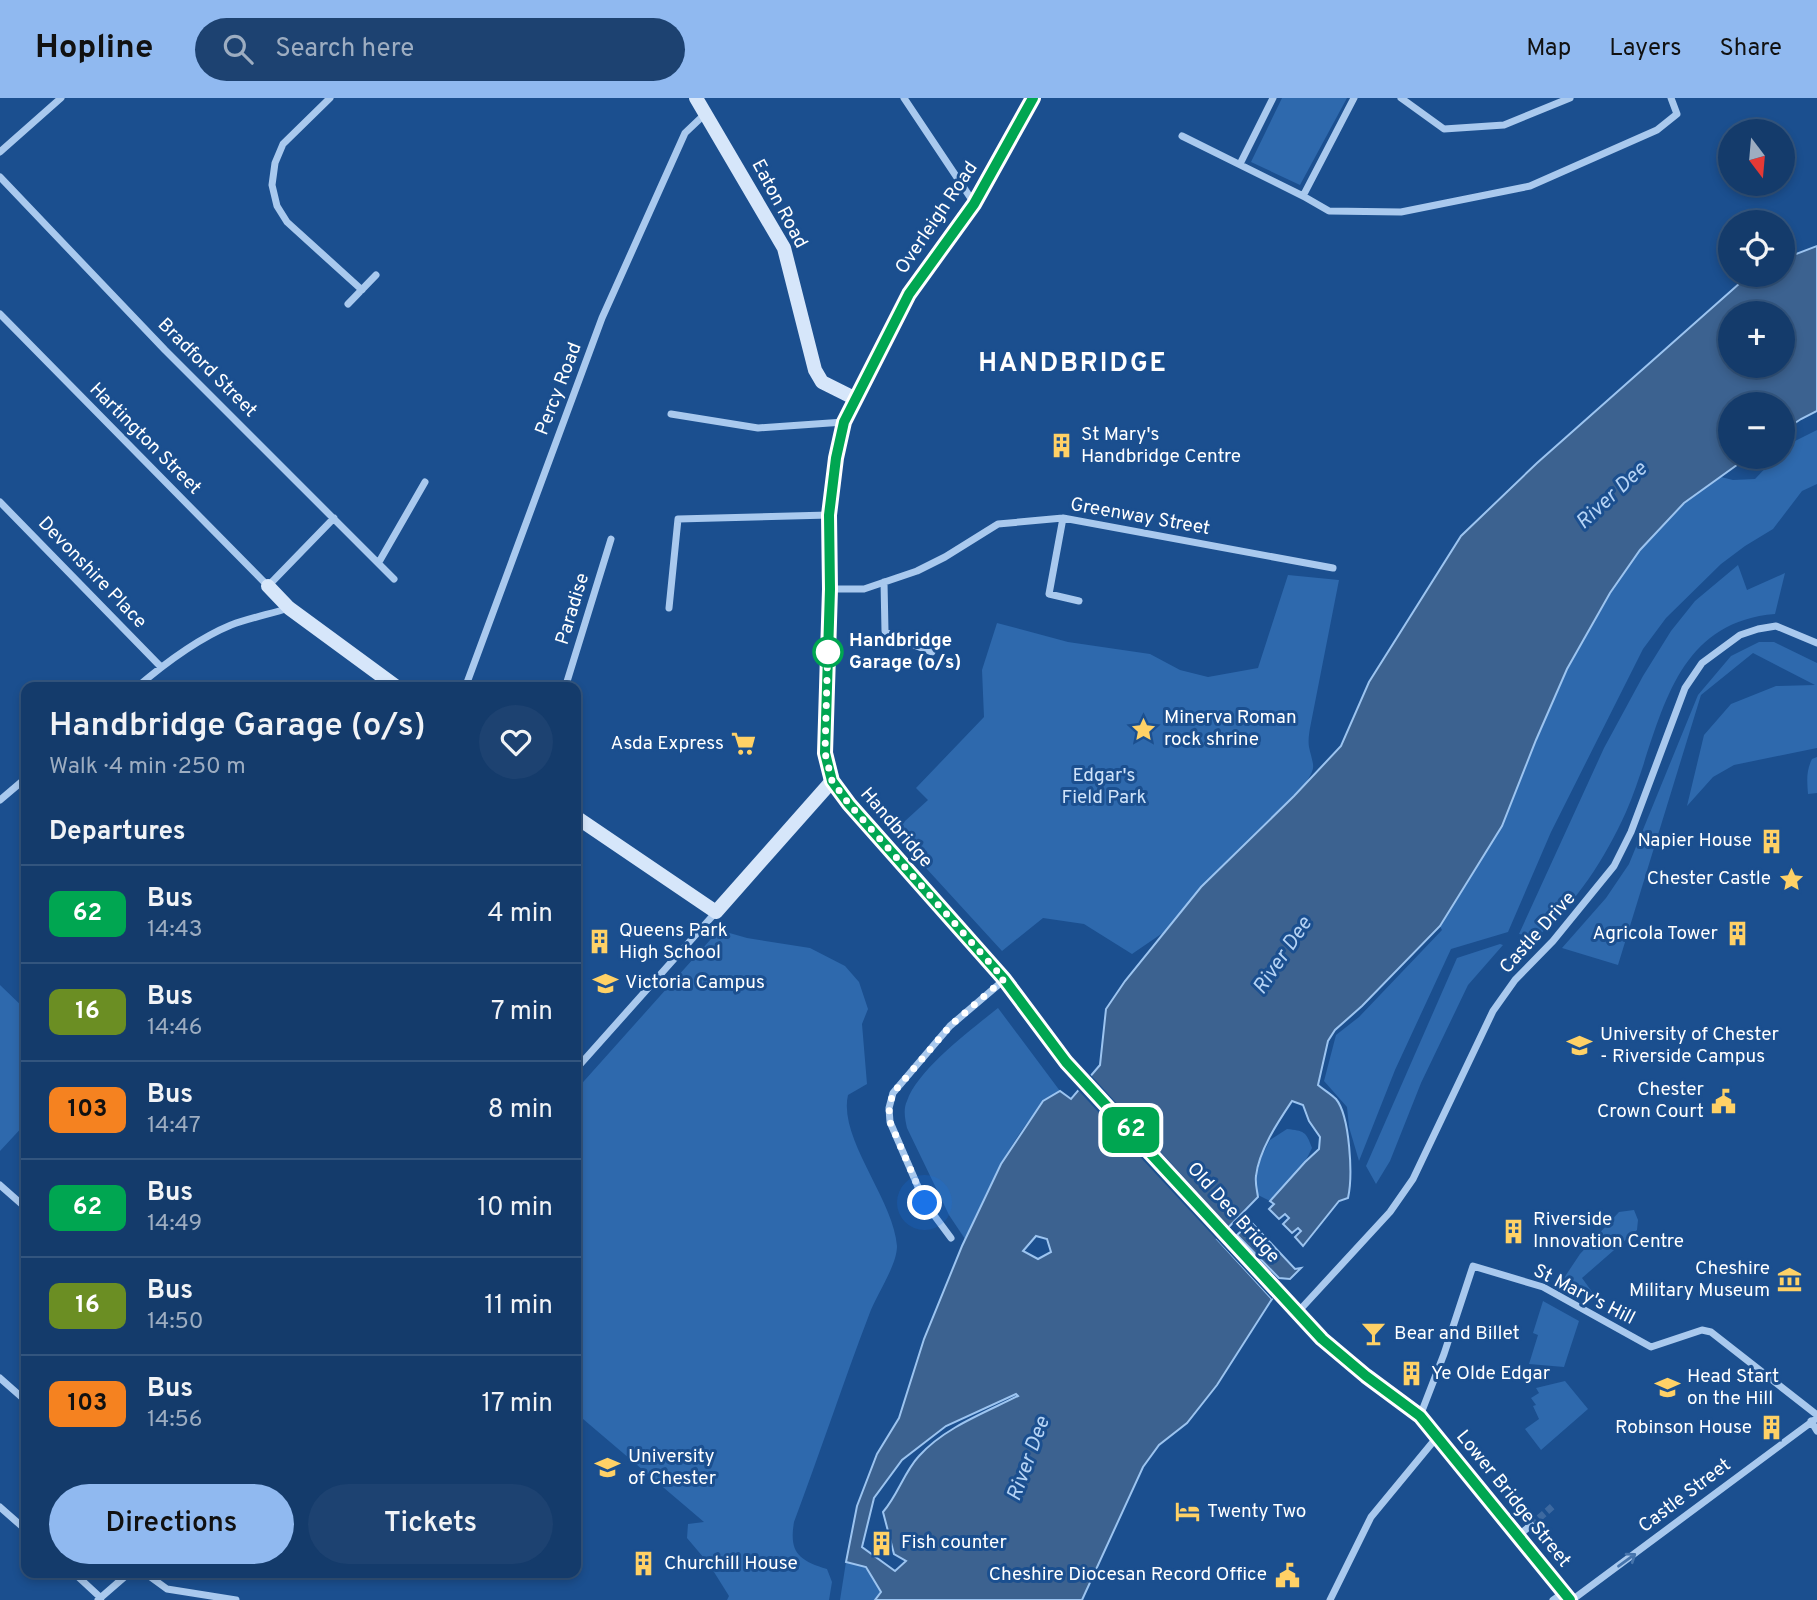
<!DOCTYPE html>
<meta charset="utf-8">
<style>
:root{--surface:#143b6b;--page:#1d4271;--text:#f1f3f6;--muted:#9dadc1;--line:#33557e;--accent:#90b9f0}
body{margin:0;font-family:Overpass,sans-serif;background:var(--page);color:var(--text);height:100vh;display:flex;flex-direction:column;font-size:26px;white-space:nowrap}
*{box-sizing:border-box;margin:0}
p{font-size:23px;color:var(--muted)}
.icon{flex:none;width:38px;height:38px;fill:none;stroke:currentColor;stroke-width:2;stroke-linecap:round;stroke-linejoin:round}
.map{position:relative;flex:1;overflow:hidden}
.details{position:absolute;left:21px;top:584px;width:560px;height:896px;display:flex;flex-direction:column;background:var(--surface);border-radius:14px;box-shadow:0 4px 10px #0003,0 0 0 2px var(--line)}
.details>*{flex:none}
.badge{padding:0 14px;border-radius:10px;font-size:24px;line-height:46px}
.needle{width:46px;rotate:164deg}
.fabs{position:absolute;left:1718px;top:21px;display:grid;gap:14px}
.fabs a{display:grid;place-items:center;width:77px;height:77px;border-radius:50%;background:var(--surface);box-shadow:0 4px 10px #0003,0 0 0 2px var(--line);font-size:35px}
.you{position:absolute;width:35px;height:35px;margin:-18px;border:5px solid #fff;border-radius:50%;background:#1a73e8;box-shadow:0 0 0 10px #1a73e833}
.map>.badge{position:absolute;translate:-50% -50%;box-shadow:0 0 0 4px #fff}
h2{padding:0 28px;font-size:26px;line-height:63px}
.round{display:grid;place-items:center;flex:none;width:74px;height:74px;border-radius:37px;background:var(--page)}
.summary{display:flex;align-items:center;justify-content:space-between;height:119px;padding:0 28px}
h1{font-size:33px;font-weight:600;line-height:52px}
.primary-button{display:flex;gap:14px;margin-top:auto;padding:14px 28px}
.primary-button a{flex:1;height:80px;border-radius:42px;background:var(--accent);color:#111;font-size:28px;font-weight:600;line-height:80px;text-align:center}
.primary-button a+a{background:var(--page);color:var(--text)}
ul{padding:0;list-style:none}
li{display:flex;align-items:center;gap:21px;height:98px;padding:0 28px;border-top:2px solid var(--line)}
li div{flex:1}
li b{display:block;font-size:26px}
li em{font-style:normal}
li .badge{min-width:77px;font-weight:700;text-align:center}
header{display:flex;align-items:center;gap:42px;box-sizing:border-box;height:98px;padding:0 35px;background:var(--accent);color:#111}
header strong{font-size:33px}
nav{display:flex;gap:38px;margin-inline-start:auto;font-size:24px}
.search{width:490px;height:63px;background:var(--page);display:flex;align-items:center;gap:18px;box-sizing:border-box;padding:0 24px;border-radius:38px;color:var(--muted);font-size:26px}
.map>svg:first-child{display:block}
.green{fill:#2e69ad}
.water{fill:#3c6290;stroke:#9cc4f0;stroke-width:2;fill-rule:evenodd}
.pier{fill:#1b4f8f}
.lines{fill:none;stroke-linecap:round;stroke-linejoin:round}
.street-tunnel{stroke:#3d69a0;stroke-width:7;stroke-dasharray:7 3.5;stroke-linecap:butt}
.street{stroke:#a9c9ee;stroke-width:7}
.secondary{stroke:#d6e6fa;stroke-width:14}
.oneway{stroke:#4674ac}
.line-casing{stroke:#fff;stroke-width:16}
.line{stroke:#00a651;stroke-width:10}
.walk{stroke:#fff;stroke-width:7;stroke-dasharray:0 12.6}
.stop-dot{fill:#fff;stroke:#00a651;stroke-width:3.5}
.labels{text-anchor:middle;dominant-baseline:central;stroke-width:6;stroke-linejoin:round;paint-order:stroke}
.street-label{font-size:19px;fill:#fff;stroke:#1b4f8f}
.poi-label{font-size:19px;fill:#fff;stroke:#1b4f8f;text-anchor:start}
.stop-label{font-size:19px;font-weight:bold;fill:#fff;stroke:#1b4f8f;text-anchor:start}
.park-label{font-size:19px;fill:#cfe3fa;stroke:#1b4f8f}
.water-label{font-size:21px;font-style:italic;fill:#b5d3f5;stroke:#1b4f8f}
.district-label{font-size:26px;font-weight:bold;letter-spacing:2px;fill:#fff;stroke:#1b4f8f}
</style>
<header>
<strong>Hopline</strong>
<div class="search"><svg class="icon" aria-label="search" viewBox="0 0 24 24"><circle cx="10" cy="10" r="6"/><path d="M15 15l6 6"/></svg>Search here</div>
<nav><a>Map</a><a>Layers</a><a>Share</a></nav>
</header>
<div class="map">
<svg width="1817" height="1502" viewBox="0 0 1817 1502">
<rect width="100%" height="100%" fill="#1b4f8f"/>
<!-- green -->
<path class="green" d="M 1282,0 L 1347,0 L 1300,87 L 1251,64 Z
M 1817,332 L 1817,386 L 1802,393 L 1773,431 L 1745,448 L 1721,466 L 1666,520 L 1643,551 L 1551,734 L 1508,834 L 1451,851 L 1395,972 L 1359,1063 L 1349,1029 L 1347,1009 L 1324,983 L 1336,937 L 1359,919 L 1442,832 L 1440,828 L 1502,728 L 1536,642 L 1567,571 L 1610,495 L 1640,452 L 1684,405 L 1721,379 L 1733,382 L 1755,381 L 1776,359 L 1783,359 L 1783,352 L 1793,344 Z
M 1738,467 L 1747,492 L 1785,475 L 1775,516 C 1666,525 1661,634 1626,714 C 1605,761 1576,805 1537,839 L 1519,836 L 1604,650 L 1643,578 L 1671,533 L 1695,503 Z
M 1288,477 L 1339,482 L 1310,630 C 1309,636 1308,643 1309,649 C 1314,671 1317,668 1303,689 L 1170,830 L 1132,856 L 1084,826 L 1043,820 L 1002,853 L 893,734 L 928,702 L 916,690 L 984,619 L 982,572 L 997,525 L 1068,544 L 1150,556 L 1180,572 L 1208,579 L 1258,570 Z
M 1759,544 L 1774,544 L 1817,565 L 1817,650 L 1734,667 L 1713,679 L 1687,708 L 1704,637 L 1731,606 L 1776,588 L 1815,587 L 1753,555 L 1701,597 L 1618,867 L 1562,850 L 1606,800 L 1629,766 L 1698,597 L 1731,558 Z
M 1817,659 L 1817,695 L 1808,696 C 1807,683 1806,673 1812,661 Z
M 719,832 L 747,840 L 810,850 L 845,868 L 859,884 L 868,911 L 862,926 L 867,986 L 848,997 C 838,1040 894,1102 897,1148 C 897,1168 876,1197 869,1217 C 843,1285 820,1355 794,1424 C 789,1454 798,1462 827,1471 L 832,1484 L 829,1502 L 727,1502 L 729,1498 L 709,1466 L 687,1440 L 688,1426 L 704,1424 L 576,1315 L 576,992 Z
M 1500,846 L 1503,847 L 1468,887 L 1421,985 L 1390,1063 L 1376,1086 L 1366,1068 L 1457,860 Z
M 0,887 L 26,912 L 26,1025 L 0,1053 Z
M 998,910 L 1060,993 C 1018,1019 986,1096 965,1141 L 949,1117 L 907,1030 C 905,1021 903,1011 907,1003 C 918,971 971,932 998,910 Z
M 1287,1031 C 1304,1033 1306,1033 1312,1050 L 1305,1064 L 1270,1103 L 1258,1097 L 1256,1078 L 1261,1060 L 1270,1042 Z
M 1634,1112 L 1638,1122 L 1637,1132 L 1582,1180 L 1601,1206 L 1562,1183 L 1580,1156 L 1619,1114 Z
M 1543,1203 L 1579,1223 L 1564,1269 L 1529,1266 L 1538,1237 L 1533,1235 Z
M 1565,1283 L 1588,1311 L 1541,1352 L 1525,1331 L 1539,1321 L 1533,1308 L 1536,1307 L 1531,1300 L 1539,1295 L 1536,1290 Z
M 846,1464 L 866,1468 L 881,1494 L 875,1502 L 840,1502 Z"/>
<!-- water -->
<path class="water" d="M 1817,148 L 1817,313 L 1801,321 L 1783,333 L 1783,306 L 1731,306 L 1731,359 L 1748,359 L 1684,405 L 1640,452 L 1610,495 L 1567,571 L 1536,642 L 1502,728 L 1440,828 L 1362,908 L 1335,932 L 1328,943 L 1318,987 C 1324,992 1331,996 1336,1001 C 1350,1018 1353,1078 1348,1100 L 1339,1103 L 1303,1148 L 1295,1139 L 1301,1133 L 1298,1130 L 1292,1135 L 1283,1126 L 1289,1120 L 1285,1116 L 1279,1121 L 1269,1111 L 1274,1106 L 1270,1103 L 1305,1064 L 1319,1051 L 1320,1039 L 1309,1023 L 1303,1007 L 1292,1003 C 1278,1024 1259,1052 1256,1078 C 1255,1085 1257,1092 1258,1099 L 1217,1141 L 1272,1201 L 1217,1287 L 1187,1325 L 1159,1347 L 1143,1369 L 1082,1502 L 875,1502 L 881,1494 L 866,1469 L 846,1464 L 857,1408 L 877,1356 L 899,1320 L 924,1241 L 962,1148 L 1001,1066 L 1043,1003 L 1060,993 L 1071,1001 L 1100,967 L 1106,911 L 1125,883 L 1201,789 L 1294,698 L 1341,648 L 1369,584 L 1461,438 L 1537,365 L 1749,177 L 1783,177 L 1783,161 ZM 1731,215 L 1783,215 L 1783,268 L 1731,268 ZM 1036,1138 L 1047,1141 L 1051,1154 L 1038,1161 L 1023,1153 ZM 1016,1296 L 1018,1298 C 984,1315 944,1330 919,1358 C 904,1374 898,1397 883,1414 L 894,1456 L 906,1463 L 895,1473 L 862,1449 L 874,1400 L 902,1362 L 946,1328 Z
M 1251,1124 L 1295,1171 L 1301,1170 L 1290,1181 L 1279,1180 L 1237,1137 Z"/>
<!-- pier -->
<path class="pier" d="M 1089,975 L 1230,1130 L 1221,1141 L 1274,1198 L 1272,1201 L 1077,991 Z"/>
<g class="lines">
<!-- street-tunnel -->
<path class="street-tunnel" d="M 1531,1427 L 1553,1408"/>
<!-- street -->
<path class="street" d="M 330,0 L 283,46 L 275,65 L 272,87 L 277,108 L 287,124 L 362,192
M 904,0 L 974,105
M 1401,0 L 1444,31 L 1504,27 L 1570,0
M 1182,38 L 1303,98 L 1354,0
M 0,54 L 61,0
M 1240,66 L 1273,0
M 0,79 L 165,252 L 394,481
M 1303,98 L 1329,113 L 1401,114 L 1530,88 L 1657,32 L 1677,16 L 1671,0
M 348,206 L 376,177
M 0,216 L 268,488 L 334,420
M 671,316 L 758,330 L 844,324
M 0,404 L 161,569
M 1063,420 L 1049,496 L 1079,503
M 379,464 L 425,384
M 884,484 L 885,533 L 891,538 L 932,554
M 830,491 L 864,491 L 917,473 L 945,459 L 998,426 L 1063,420 L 1333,470
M 669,510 L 678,421 L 829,417
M 136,590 C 164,566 197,541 231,527 C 250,520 270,516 289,510
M 465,590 L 602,220 L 685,35 L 705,16
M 565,590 L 611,441
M 0,702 L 26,680
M 576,971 L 716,814
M 0,1087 L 26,1110
M 951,1140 L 925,1105 L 890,1024 L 889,1010 L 893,995 L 950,928 L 1004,882
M 1297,1215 L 1390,1114 L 1413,1081 L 1493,913 L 1515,882 L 1553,843 L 1614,768 L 1631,734 L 1685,590 L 1702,565 L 1740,537 L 1758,531 L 1776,528 L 1817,545
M 0,1280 L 26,1303
M 1420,1318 L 1444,1256 L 1473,1168 L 1543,1189 L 1651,1249 L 1702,1232 L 1711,1234 L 1817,1317
M 1811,1323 L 1817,1333
M 0,1409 L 26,1432
M 1518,1438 L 1531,1427
M 74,1475 L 101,1500
M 145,1475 L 167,1491 L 236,1502
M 98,1502 L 129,1475
M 1330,1502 L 1371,1419 L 1437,1339
M 1553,1502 L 1563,1495
M 1572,1502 L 1817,1320"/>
<!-- secondary -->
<path class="secondary" d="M 696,0 L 784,150 L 815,272 L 822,284 L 854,300
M 1033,0 L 974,105 L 909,196 L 844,324 L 836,361 L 829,417 L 830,491 L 825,655 L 832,683 L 849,706 L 1004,881 L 1066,964 L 1322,1241 L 1366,1278 L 1420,1318 L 1570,1502
M 268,488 L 289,510 L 398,590
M 576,719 L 716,814 L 832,683"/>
</g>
<!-- one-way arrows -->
<defs><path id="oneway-shaft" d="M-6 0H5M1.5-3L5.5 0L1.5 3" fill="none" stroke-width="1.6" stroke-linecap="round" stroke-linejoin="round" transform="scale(1.75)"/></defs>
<use class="oneway" href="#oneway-shaft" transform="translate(1627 1462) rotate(-36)"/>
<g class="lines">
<defs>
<path id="line" d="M 1033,0 L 974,106 L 909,196 L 844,324 L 836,360 L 829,417 L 830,491 L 825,655 L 832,683 L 849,706 L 1004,881 L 1066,964 L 1322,1241 L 1366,1278 L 1420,1318 L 1570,1502"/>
</defs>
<!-- line casing -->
<use href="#line" class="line-casing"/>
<!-- line -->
<use href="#line" class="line"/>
<!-- walk -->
<path class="walk" d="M 828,554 L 828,543 L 825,655 L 832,683 L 849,706 L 1004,881 L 950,928 L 893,995 L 889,1010 L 890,1024 L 925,1105"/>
</g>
<!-- icons -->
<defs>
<symbol id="building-bare" viewBox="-9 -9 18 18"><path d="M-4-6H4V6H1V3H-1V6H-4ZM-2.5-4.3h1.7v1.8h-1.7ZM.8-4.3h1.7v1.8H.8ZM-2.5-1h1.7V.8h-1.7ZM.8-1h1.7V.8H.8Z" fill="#ffd166" stroke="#1b4f8f" stroke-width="2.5" paint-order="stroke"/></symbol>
<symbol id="sight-bare" viewBox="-9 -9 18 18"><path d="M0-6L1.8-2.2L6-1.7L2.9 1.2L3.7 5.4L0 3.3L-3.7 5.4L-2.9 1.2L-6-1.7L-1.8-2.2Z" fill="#ffd166" stroke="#1b4f8f" stroke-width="2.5" paint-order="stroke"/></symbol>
<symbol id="supermarket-bare" viewBox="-9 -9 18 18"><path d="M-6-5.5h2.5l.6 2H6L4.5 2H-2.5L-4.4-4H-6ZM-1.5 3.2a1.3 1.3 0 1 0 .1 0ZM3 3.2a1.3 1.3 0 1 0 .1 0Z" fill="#ffd166" stroke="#1b4f8f" stroke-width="2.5" paint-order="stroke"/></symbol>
<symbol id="school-bare" viewBox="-9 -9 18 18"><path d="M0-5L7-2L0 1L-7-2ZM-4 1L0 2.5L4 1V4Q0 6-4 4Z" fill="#ffd166" stroke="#1b4f8f" stroke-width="2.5" paint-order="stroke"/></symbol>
<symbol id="university-bare" viewBox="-9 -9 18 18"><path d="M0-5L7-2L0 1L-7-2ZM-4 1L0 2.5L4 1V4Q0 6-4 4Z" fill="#ffd166" stroke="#1b4f8f" stroke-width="2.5" paint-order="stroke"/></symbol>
<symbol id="civic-bare" viewBox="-9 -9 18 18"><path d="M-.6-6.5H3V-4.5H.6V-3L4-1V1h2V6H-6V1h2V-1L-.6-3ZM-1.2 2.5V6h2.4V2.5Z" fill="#ffd166" stroke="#1b4f8f" stroke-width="2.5" paint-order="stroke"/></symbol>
<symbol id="museum-bare" viewBox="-9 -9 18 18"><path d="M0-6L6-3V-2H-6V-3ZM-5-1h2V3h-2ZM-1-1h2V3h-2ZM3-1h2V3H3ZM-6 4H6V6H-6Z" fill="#ffd166" stroke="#1b4f8f" stroke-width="2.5" paint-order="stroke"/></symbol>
<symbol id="bar-bare" viewBox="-9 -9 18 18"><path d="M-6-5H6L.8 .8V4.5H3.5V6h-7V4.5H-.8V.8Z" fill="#ffd166" stroke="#1b4f8f" stroke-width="2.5" paint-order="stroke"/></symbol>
<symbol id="hotel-bare" viewBox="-9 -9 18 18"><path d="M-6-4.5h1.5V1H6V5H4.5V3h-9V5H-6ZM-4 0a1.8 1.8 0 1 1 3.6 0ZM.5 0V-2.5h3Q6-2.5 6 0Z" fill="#ffd166" stroke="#1b4f8f" stroke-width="2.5" paint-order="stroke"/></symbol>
</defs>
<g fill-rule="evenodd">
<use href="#building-bare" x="1044" y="330" width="35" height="35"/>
<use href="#sight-bare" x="1126" y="614" width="35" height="35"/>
<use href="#supermarket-bare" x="726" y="628" width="35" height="35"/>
<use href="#building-bare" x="1754" y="726" width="35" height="35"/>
<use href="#sight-bare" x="1774" y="764" width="35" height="35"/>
<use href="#building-bare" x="1720" y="818" width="35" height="35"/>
<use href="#building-bare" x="582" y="826" width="35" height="35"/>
<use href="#school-bare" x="588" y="868" width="35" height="35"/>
<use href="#university-bare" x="1562" y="930" width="35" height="35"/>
<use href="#civic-bare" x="1706" y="986" width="35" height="35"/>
<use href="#building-bare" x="1496" y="1116" width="35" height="35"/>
<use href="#museum-bare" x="1772" y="1164" width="35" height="35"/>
<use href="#bar-bare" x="1356" y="1218" width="35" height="35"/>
<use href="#building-bare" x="1394" y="1258" width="35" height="35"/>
<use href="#school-bare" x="1650" y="1272" width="35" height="35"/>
<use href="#building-bare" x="1754" y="1312" width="35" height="35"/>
<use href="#university-bare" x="590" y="1352" width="35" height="35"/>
<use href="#hotel-bare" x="1170" y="1396" width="35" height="35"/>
<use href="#building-bare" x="864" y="1428" width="35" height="35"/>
<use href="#building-bare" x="626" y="1448" width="35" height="35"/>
<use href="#civic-bare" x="1270" y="1460" width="35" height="35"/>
</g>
<!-- markers -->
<circle class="stop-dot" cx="828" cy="554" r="14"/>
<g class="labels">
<!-- street labels -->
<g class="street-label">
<text transform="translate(779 106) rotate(62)">Eaton Road</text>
<text transform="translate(937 120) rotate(-56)">Overleigh Road</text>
<text transform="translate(207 270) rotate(45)">Bradford Street</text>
<text transform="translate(559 291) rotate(-69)">Percy Road</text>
<text transform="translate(145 341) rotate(45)">Hartington Street</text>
<text transform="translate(1140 419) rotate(10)">Greenway Street</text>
<text transform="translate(92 475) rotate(46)">Devonshire Place</text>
<text transform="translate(573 511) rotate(-73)">Paradise</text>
<text transform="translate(896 730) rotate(49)">Handbridge</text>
<text transform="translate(1538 835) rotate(-48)">Castle Drive</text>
<text transform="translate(1233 1115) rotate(48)">Old Dee Bridge</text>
<text transform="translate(1584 1197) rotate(27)">St Mary's Hill</text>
<text transform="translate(1685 1398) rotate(-37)">Castle Street</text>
<text transform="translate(1513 1401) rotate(51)">Lower Bridge Street</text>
</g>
<!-- poi labels -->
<g class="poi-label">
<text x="1081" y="337">St Mary's<tspan x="1081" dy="22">Handbridge Centre</tspan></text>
<text x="1164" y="620">Minerva Roman<tspan x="1164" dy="22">rock shrine</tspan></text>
<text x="724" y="646" text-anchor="end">Asda Express</text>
<text x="1752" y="743" text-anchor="end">Napier House</text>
<text x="1771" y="781" text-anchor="end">Chester Castle</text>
<text x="619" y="833">Queens Park<tspan x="619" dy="22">High School</tspan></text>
<text x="1718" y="836" text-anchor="end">Agricola Tower</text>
<text x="625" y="885">Victoria Campus</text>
<text x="1600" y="937">University of Chester<tspan x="1600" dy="22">- Riverside Campus</tspan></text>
<text x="1704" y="992" text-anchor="end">Chester<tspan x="1704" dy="22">Crown Court</tspan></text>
<text x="1533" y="1122">Riverside<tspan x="1533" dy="22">Innovation Centre</tspan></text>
<text x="1770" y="1171" text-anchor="end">Cheshire<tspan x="1770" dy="22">Military Museum</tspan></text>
<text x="1394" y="1236">Bear and Billet</text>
<text x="1431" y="1276">Ye Olde Edgar</text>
<text x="1687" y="1279">Head Start<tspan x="1687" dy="22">on the Hill</tspan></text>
<text x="1752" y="1330" text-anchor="end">Robinson House</text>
<text x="628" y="1359">University<tspan x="628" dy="22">of Chester</tspan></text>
<text x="1207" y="1414">Twenty Two</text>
<text x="901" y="1445">Fish counter</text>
<text x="664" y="1466">Churchill House</text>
<text x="1267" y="1477" text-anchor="end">Cheshire Diocesan Record Office</text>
</g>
<!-- stop labels -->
<g class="stop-label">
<text x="849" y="543">Handbridge<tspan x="849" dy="22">Garage (o/s)</tspan></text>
</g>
<!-- park labels -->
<g class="park-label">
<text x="1104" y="678">Edgar's<tspan x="1104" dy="22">Field Park</tspan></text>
</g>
<!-- water labels -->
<g class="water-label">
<text transform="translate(1612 398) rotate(-43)">River Dee</text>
<text transform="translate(1283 858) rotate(-56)">River Dee</text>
<text transform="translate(1029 1361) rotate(-70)">River Dee</text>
</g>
<!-- district labels -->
<g class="district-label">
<text x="1073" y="266">HANDBRIDGE</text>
</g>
</g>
</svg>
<div class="fabs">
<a><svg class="needle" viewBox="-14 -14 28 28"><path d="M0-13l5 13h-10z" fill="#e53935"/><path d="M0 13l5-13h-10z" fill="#9dadc1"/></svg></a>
<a><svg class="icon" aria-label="locate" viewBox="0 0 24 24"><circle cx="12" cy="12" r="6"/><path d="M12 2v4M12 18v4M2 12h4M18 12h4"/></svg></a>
<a>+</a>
<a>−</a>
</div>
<div class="you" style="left:925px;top:1105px"></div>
<b class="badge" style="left:1131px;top:1032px;background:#00a651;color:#fff">62</b>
<section class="details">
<div class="summary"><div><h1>Handbridge Garage (o/s)</h1><p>Walk · 4 min · 250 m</p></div><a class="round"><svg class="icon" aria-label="heart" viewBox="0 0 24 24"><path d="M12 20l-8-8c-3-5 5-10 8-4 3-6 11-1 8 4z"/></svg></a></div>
<h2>Departures</h2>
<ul>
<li><span class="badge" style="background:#00a651;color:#fff">62</span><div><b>Bus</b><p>14:43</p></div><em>4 min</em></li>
<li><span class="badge" style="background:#6b8e23;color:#fff">16</span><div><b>Bus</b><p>14:46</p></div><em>7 min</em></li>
<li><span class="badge" style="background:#f58220;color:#111">103</span><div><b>Bus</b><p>14:47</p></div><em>8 min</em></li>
<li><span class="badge" style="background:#00a651;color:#fff">62</span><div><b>Bus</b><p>14:49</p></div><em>10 min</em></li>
<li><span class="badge" style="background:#6b8e23;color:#fff">16</span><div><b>Bus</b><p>14:50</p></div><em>11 min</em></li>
<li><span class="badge" style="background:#f58220;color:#111">103</span><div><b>Bus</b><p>14:56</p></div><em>17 min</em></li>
</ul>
<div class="primary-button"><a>Directions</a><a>Tickets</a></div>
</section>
</div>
